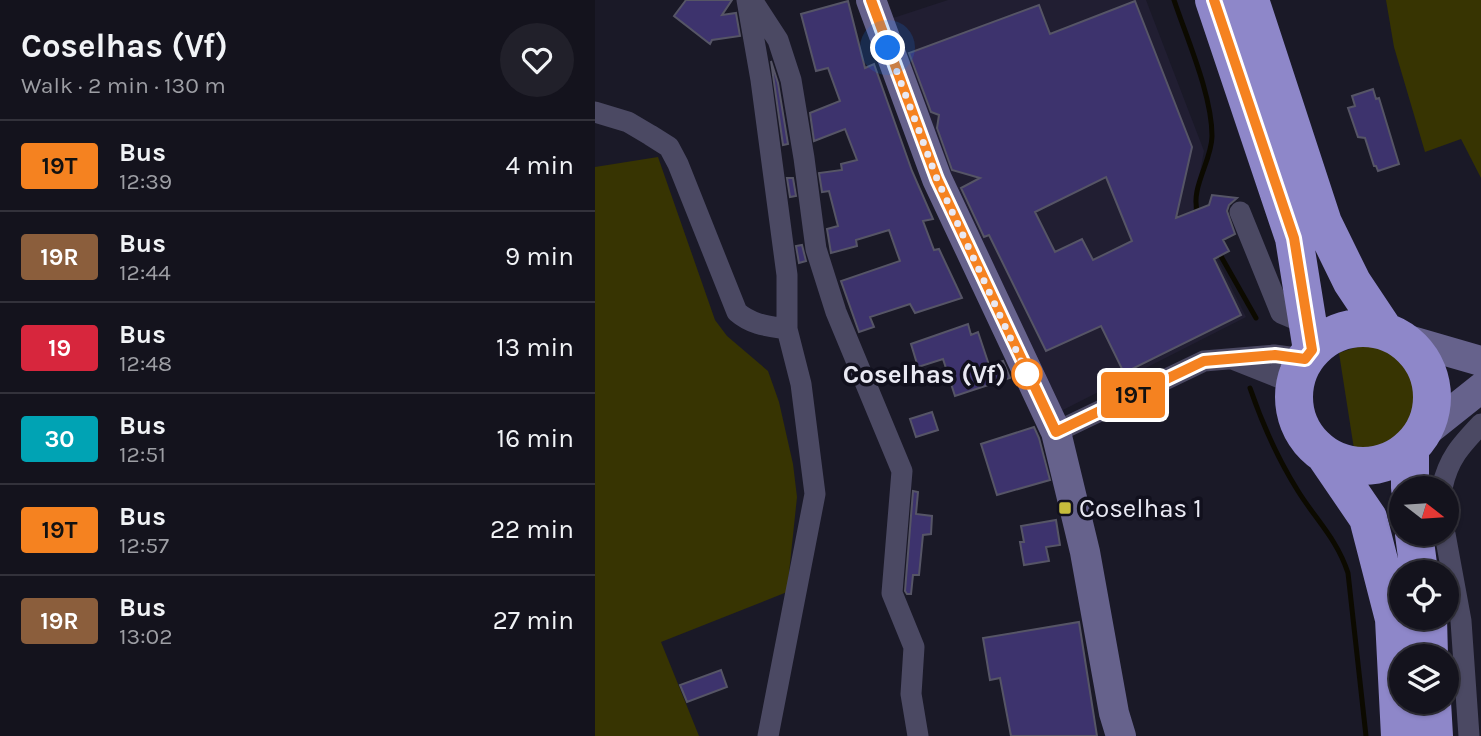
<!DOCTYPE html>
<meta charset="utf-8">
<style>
:root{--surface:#14131d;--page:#21202a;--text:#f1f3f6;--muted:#9d9ea4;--line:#33323b}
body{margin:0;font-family:Karla,sans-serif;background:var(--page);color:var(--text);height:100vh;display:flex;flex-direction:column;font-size:26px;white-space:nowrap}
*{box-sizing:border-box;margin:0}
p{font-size:23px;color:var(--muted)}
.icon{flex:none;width:38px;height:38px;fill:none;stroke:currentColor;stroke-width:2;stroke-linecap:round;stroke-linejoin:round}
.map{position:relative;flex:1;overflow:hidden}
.drawer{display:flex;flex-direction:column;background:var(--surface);width:595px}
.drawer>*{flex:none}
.badge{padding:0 14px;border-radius:5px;font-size:24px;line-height:46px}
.needle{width:46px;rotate:107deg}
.tools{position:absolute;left:794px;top:476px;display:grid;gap:14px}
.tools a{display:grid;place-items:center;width:70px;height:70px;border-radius:50%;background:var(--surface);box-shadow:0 2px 5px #0004,0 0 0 2px var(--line);font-size:35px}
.you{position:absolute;width:35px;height:35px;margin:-18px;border:5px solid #fff;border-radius:50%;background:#1a73e8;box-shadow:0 0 0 10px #1a73e833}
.map>.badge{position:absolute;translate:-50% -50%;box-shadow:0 0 0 4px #fff}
.round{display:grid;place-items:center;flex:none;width:74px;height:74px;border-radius:37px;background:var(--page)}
.summary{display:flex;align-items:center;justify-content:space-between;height:119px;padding:0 21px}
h1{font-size:33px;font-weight:700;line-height:52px}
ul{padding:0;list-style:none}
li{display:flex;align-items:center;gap:21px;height:91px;padding:0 21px;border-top:2px solid var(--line)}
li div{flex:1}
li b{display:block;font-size:26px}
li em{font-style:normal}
li .badge{min-width:77px;font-weight:700;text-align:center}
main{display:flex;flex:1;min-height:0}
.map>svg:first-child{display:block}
.built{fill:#211e32}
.green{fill:#373402}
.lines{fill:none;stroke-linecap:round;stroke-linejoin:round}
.stream{stroke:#0c0a00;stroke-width:5}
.building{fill:#3d336d;stroke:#565566;stroke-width:2;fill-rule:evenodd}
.street{stroke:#4b4963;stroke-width:21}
.secondary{stroke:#66628c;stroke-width:30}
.highway{stroke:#8e87c9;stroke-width:38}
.line-casing{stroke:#fff;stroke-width:16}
.line{stroke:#f58220;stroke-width:10}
.walk{stroke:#e9e9f3;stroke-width:7;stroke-dasharray:0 12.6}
.stop-dot{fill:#fff;stroke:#f58220;stroke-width:3.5}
.poi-dot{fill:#c6bc3c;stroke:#11101d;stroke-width:2.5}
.labels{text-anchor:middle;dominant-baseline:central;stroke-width:7;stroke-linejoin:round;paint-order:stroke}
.stop-label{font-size:26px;font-weight:bold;fill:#e9e9f3;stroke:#11101d;text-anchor:end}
.poi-label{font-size:26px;fill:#e9e9f3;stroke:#11101d;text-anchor:start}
</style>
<main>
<section class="drawer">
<div class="summary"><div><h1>Coselhas (Vf)</h1><p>Walk · 2 min · 130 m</p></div><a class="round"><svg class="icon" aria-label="heart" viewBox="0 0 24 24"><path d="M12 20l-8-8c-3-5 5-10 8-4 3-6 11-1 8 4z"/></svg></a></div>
<ul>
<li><span class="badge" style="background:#f58220;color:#111">19T</span><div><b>Bus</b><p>12:39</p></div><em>4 min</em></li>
<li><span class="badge" style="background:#8b5e3c;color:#fff">19R</span><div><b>Bus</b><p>12:44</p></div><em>9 min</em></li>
<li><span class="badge" style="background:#d7263d;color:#fff">19</span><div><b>Bus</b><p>12:48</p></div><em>13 min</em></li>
<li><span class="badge" style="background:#00a3b4;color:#fff">30</span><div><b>Bus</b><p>12:51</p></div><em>16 min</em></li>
<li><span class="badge" style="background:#f58220;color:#111">19T</span><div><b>Bus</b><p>12:57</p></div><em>22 min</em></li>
<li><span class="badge" style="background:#8b5e3c;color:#fff">19R</span><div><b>Bus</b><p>13:02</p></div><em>27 min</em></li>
</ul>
</section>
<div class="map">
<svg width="886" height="736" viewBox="0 0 886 736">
<rect width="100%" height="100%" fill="#1a1927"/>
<!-- built -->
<path class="built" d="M 353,0 L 551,0 L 609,151 L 598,210 L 651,317 L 466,411 L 379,245 L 292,20 Z"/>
<!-- green -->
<path class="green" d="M 791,0 L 886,0 L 886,178 L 866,139 L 830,152 L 799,47 Z
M 63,157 L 120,320 L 132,336 L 173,371 L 184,402 L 198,464 L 202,497 L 192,592 L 66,642 L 104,736 L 0,736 L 0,167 Z
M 767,345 C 847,347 839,457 759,449 L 744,353 Z"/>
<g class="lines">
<!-- stream -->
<path class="stream" d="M 579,0 C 592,39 617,95 617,136 C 617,161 594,189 603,214
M 623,251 L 661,318
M 655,388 C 667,423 683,459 703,491 C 721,520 742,539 753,573 L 771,736"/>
</g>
<!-- building -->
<path class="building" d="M 91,0 L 137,0 L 127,15 L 141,13 L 145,36 L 117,40 L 115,44 L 79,16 Z
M 253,1 L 270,68 L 279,64 L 317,171 L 338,219 L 328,221 L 339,250 L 344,249 L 367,298 L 320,313 L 315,304 L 275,317 L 279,327 L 264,332 L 246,281 L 305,261 L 294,230 L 261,240 L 262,246 L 236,253 L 232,229 L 243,226 L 234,191 L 227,192 L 224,173 L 247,170 L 246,164 L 262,160 L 250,129 L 219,141 L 215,113 L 245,101 L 233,68 L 221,71 L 206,14 Z
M 540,1 L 597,147 L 581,218 L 614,205 L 617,195 L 642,198 L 634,205 L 632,211 L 640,234 L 628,240 L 634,251 L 619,259 L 646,315 L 529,373 L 506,326 L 451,351 L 394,235 L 389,237 L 366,188 L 385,178 L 357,170 L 342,128 L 344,115 L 336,112 L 314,53 L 444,5 L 455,34 ZM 511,177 L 537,241 L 498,260 L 487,239 L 460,252 L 440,212 Z
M 176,61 L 183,83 L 193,144 L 188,145 Z
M 778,89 L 781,99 L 784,98 L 804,164 L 783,171 L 781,166 L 779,166 L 770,138 L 763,137 L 753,108 L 760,106 L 757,96 Z
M 192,178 L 198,178 L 201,196 L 195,197 Z
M 207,245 L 211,261 L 204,263 L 201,246 Z
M 373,324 L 376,335 L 383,332 L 394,365 L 408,361 L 415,378 L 360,396 L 348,359 L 323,367 L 316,344 Z
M 337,412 L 343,430 L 321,437 L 315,419 Z
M 439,427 L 444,438 L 455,480 L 402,495 L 386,444 Z
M 318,491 L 323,492 L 321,514 L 337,516 L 336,534 L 328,535 L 324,575 L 318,575 L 316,594 L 312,594 L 310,591 Z
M 461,520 L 465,545 L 451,547 L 454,561 L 429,565 L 425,542 L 429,542 L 426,526 Z
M 484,622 L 502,736 L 416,736 L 405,678 L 395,680 L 388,638 Z
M 126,670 L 132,687 L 92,702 L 85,685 Z"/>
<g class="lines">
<!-- street -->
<path class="street" d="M 152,0 L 166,80 L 192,275 L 192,329 L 206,384 L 220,494 L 173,736
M 157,0 L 183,40 L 196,80 L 209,158 L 221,249 L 241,312 L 307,471 L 297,593 L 319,647 L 316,694 L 323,736
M 0,112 L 33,122 L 55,135 L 74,147 L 83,164 L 142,312 C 157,325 173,326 192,329
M 645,212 L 686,313 L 712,324
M 640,360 L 700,384
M 461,432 L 609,361 L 679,355 L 710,359
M 847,488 C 853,459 866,445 886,424
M 850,534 L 866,621 L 874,736"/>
<!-- secondary -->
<path class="secondary" d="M 276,0 L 342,179 L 461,432 L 490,552 L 519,713 L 526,736
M 806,338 L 886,361
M 827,435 L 886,388"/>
<!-- highway -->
<path class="highway" d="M 619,0 L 699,238 L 717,350
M 655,0 L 728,223 L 757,282 L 789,330
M699 397a69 69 0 1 1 138 0a69 69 0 1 1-138 0Z
M 730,455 L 773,518 L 799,619 L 805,736
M 815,488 L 815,449
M 819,534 L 824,572
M 833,618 L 834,656
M 837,702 L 839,736"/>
</g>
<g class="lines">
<defs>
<path id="line" d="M 276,0 L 342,179 L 461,432 L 609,361 L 680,355 L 710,359 L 717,350 L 699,238 L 619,0"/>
</defs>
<!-- line casing -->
<use href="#line" class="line-casing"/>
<!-- line -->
<use href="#line" class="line"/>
<!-- walk -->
<path class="walk" d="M 293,48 L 342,179 L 432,374"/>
</g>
<!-- markers -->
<circle class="stop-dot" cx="432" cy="374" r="14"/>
<rect class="poi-dot" x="463" y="501" width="14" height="14" rx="3.5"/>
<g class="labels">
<!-- stop labels -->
<g class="stop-label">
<text x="411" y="374">Coselhas (Vf)</text>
</g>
<!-- poi labels -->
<g class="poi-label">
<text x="484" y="508">Coselhas 1</text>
</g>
</g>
</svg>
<div class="tools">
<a><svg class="needle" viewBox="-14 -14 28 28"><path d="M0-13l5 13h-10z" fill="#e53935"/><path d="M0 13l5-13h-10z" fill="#9d9ea4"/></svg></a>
<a><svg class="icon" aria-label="locate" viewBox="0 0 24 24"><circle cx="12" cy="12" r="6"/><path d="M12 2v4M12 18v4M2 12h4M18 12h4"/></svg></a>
<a><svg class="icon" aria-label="layers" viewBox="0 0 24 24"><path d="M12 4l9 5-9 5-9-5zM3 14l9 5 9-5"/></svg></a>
</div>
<div class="you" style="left:293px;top:48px"></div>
<b class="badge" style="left:538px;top:395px;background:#f58220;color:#111">19T</b>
</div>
</main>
